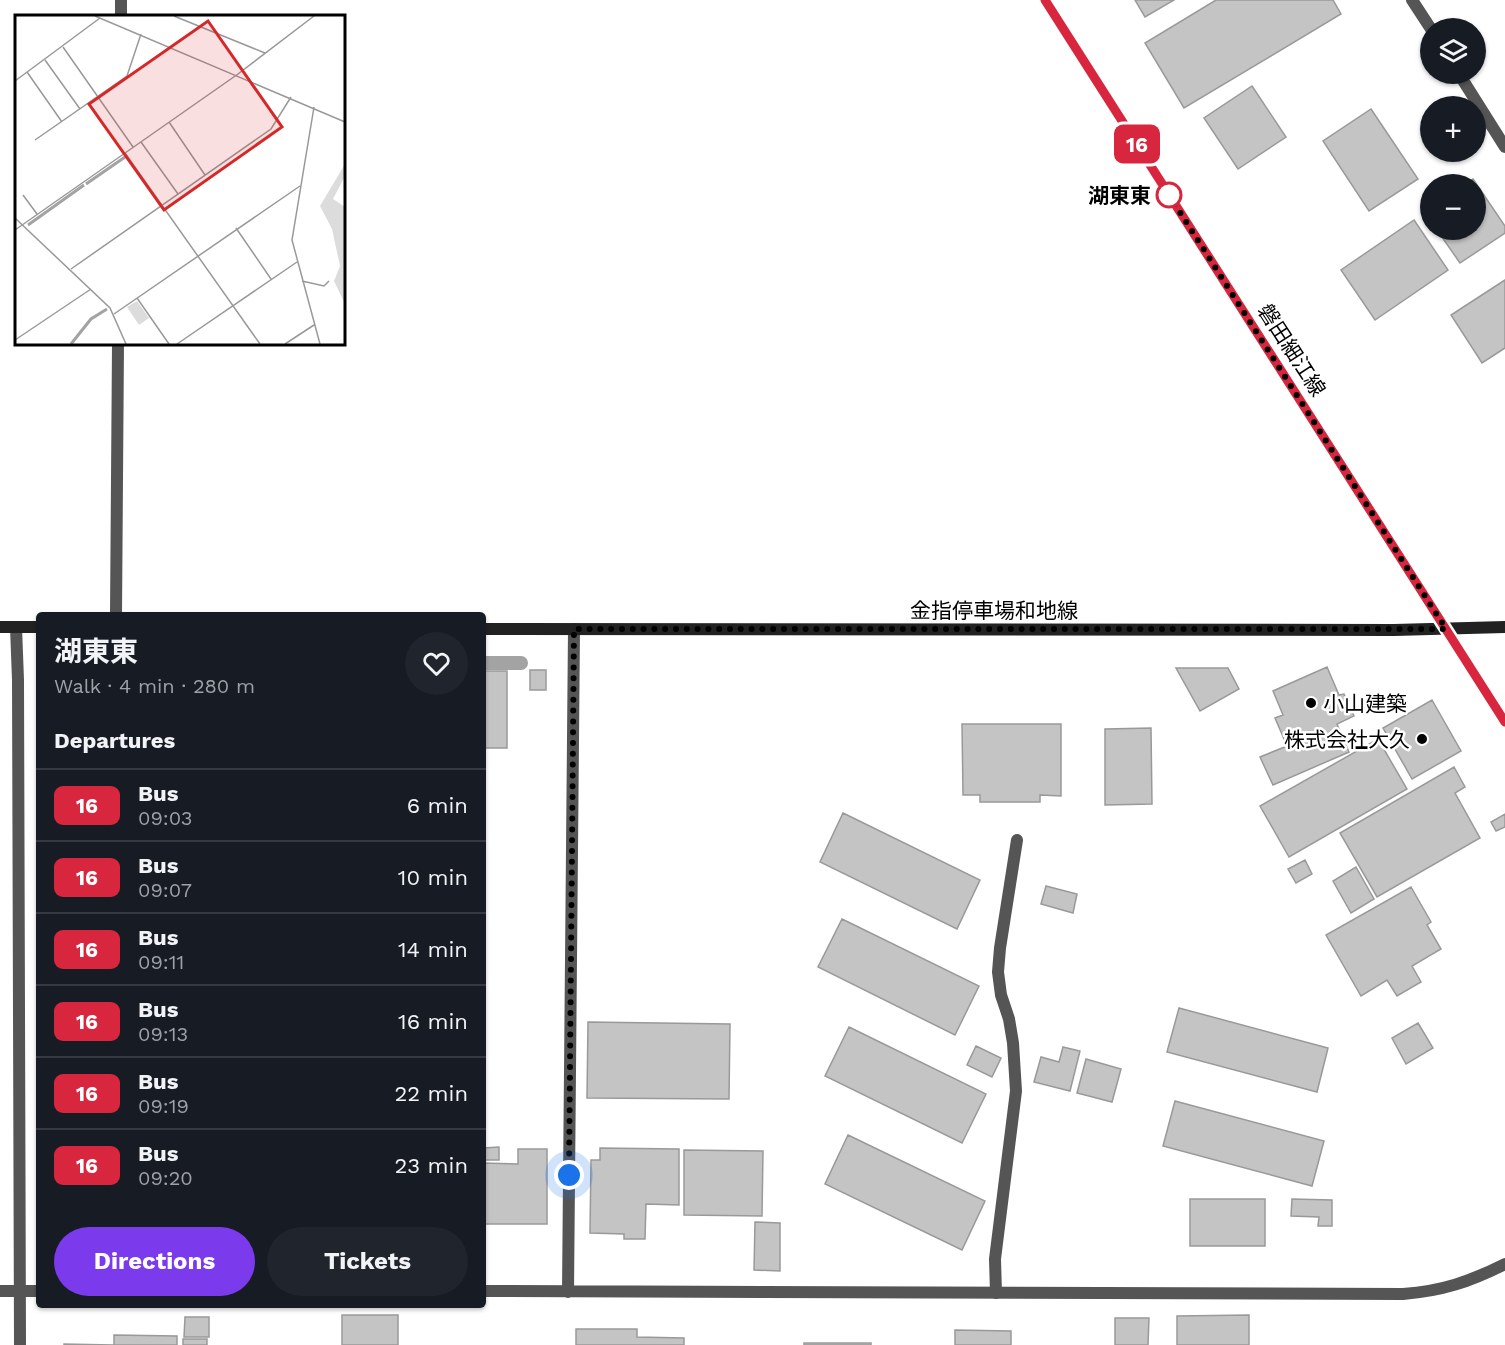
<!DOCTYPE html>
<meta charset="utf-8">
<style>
:root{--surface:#171b24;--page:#20242c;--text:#f1f3f6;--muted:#9ea1a6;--line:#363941;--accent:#7c3aed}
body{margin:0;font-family:"Work Sans","Noto Sans JP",sans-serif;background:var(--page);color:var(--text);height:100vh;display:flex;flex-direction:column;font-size:22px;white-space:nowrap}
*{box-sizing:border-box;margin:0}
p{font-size:20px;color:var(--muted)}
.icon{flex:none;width:33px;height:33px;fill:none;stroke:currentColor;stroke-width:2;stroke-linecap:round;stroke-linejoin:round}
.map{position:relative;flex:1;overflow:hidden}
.panel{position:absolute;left:36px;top:612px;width:450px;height:696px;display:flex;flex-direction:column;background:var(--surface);border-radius:6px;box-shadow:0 2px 4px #0004}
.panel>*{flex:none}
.badge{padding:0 12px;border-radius:9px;font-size:21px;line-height:39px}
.fabs{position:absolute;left:1420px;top:18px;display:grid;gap:12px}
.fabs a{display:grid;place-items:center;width:66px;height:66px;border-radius:50%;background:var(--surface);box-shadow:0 2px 4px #0004;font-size:30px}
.you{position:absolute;width:30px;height:30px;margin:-15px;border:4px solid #fff;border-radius:50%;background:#1a73e8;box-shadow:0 0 0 9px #1a73e833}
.map>.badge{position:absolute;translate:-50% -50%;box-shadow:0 0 0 3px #fff}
h2{padding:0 18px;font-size:22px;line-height:54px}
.round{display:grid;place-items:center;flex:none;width:63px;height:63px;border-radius:32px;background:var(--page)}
.head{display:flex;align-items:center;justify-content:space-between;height:102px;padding:0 18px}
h1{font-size:28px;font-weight:700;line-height:45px}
.action{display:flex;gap:12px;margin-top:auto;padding:12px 18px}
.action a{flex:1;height:69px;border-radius:36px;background:var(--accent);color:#fff;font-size:24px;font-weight:700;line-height:69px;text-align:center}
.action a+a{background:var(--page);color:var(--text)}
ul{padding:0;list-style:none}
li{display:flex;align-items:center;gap:18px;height:72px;padding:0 18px;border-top:2px solid var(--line)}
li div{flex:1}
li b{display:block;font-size:22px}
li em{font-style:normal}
li .badge{min-width:66px;font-weight:700;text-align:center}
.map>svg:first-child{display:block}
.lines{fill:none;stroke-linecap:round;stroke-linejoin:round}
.stream{stroke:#a3a3a3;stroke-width:14}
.building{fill:#c4c4c4;stroke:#999;stroke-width:1.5}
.lane{stroke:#555;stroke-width:12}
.street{stroke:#555;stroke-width:12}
.secondary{stroke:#222;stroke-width:12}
.line-casing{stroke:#fff;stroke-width:14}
.line{stroke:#d7263d;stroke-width:9}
.walk{stroke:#000;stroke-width:6;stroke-dasharray:0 10.8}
.stop-dot{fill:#fff;stroke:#d7263d;stroke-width:3}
.poi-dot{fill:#000;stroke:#fff;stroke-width:2}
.labels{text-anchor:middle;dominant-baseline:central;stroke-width:5;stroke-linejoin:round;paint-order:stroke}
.stop-label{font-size:21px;font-weight:bold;fill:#000;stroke:#fff;text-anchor:end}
.street-label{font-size:21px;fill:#000;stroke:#fff}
.poi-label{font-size:21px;fill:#000;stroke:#fff;text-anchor:start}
.inset-river{fill:none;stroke:#a3a3a3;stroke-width:3}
.inset-road{fill:none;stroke:#999;stroke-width:1.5}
.view{fill:#d62828;fill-opacity:0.15;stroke:#d62828;stroke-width:3}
.inset-edge{fill:none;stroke:#000;stroke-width:3}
</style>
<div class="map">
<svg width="1505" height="1345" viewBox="0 0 1505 1345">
<rect width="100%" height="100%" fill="#fff"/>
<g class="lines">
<!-- stream -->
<path class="stream" d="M 483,663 L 521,663"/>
</g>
<!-- building -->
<path class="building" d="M 1135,0 L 1174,0 L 1145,17 Z
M 1216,0 L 1333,0 L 1341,14 L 1184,108 L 1145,43 Z
M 1252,86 L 1286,137 L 1238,169 L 1204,118 Z
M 1371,109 L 1418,179 L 1369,211 L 1323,141 Z
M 1473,179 L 1505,226 L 1505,233 L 1460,263 L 1437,230 L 1476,230 L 1476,184 L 1465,184 Z
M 1414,220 L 1448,270 L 1375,320 L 1341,270 Z
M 1505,280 L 1505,348 L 1482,363 L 1451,315 Z
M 1327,667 L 1339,695 L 1344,694 L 1354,716 L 1337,724 L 1349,752 L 1273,785 L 1260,757 L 1287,746 L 1275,718 L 1283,715 L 1273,691 Z
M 1176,668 L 1228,668 L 1239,689 L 1200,711 Z
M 530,670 L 546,670 L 546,690 L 530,690 Z
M 483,671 L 507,671 L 507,748 L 483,748 Z
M 1432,700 L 1461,751 L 1412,779 L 1383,728 Z
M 962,724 L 1061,724 L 1061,796 L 1040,795 L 1040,802 L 980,802 L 980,795 L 963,795 Z
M 1151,728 L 1152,804 L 1105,805 L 1105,729 Z
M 1378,739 L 1407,789 L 1289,857 L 1260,806 Z
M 1454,767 L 1465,787 L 1455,793 L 1480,838 L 1377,897 L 1340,833 Z
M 843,813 L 980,880 L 957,929 L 820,862 Z
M 1505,814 L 1505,827 L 1496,831 L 1491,822 Z
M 1305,860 L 1312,874 L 1296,883 L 1288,869 Z
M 1356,867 L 1374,899 L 1351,913 L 1333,881 Z
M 1046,886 L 1077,894 L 1073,913 L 1041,904 Z
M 1411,887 L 1431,922 L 1427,925 L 1441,949 L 1412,966 L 1421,982 L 1397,996 L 1387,980 L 1361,996 L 1326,935 Z
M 842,919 L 979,986 L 955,1035 L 818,967 Z
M 1179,1008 L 1328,1048 L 1317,1092 L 1167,1052 Z
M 588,1022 L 730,1024 L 729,1099 L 587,1098 Z
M 1418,1023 L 1433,1048 L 1406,1064 L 1392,1038 Z
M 849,1027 L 986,1094 L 962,1143 L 825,1076 Z
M 976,1046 L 1001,1058 L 992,1077 L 967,1065 Z
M 1063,1047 L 1080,1051 L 1070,1091 L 1034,1082 L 1041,1057 L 1059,1062 Z
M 1086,1059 L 1121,1069 L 1112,1102 L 1077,1093 Z
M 1175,1101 L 1324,1141 L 1312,1186 L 1163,1146 Z
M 848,1135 L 985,1201 L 962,1250 L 825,1184 Z
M 499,1147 L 499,1160 L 483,1160 L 483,1148 Z
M 600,1148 L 679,1149 L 679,1205 L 646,1204 L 645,1239 L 624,1239 L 624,1234 L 590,1233 L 591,1160 L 600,1160 Z
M 518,1149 L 547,1149 L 547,1224 L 483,1224 L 483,1163 L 518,1164 Z
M 684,1150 L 763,1151 L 762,1216 L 684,1215 Z
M 1190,1199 L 1265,1199 L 1265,1246 L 1190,1246 Z
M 1292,1199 L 1332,1200 L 1332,1226 L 1318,1226 L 1319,1217 L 1291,1216 Z
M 755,1222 L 780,1223 L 780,1271 L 754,1270 Z
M 342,1315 L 398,1315 L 398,1345 L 342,1345 Z
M 1249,1315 L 1249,1345 L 1177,1345 L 1177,1316 Z
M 185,1317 L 209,1317 L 209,1337 L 184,1337 Z
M 1115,1318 L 1149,1318 L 1148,1345 L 1115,1345 Z
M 576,1329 L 637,1329 L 637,1337 L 684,1338 L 684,1345 L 576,1345 Z
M 955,1330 L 1011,1331 L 1011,1345 L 955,1345 Z
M 114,1335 L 177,1336 L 177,1345 L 64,1345 L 64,1344 L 114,1345 Z
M 183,1339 L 207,1339 L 207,1345 L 183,1345 Z
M 804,1343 L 871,1343 L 871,1345 L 804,1345 Z"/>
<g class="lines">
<!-- lane -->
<path class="lane" d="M 996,1293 L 995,1259 L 1016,1091 L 1013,1043 L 1009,1019 L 1001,995 L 998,972 L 1000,948 L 1017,840"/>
<!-- street -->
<path class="street" d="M 1412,0 L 1431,29
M 121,16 L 121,0
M 1459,74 L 1505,147
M 116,615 L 118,344
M 16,627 L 18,680 L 20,1345
M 0,1291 L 39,1291
M 483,1291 L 1403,1294 C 1442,1291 1469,1282 1505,1264
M 568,1292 L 574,629"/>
<!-- secondary -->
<path class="secondary" d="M 1045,0 L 1505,722
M 0,627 L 39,627
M 483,629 L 1394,630 L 1505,627"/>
</g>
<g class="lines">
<defs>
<path id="line" d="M 1045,0 L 1505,722"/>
</defs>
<!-- line casing -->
<use href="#line" class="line-casing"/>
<!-- line -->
<use href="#line" class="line"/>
<!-- walk -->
<path class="walk" d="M 569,1175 L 574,629 L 1446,629 L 1169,195"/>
</g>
<!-- markers -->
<circle class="stop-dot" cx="1169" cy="195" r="12"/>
<g class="poi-dot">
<circle cx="1311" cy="703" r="6"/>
<circle cx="1422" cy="739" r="6"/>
</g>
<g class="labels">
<!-- stop labels -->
<g class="stop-label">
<text x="1151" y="195">湖東東</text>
</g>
<!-- street labels -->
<g class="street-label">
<text transform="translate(1292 350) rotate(57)">磐田細江線</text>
<text x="994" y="610">金指停車場和地線</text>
</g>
<!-- poi labels -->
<g class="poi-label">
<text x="1323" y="703">小山建築</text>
<text x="1410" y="739" text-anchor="end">株式会社大久</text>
</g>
</g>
<!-- overview -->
<g transform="translate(15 15)">
<rect width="330" height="330" fill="#fff"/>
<path d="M 330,149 L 330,161 L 318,184 L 330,192 L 330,289 L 319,266 L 325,251 L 317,214 L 305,191 ZM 122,286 L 134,303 L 124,310 L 112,292 Z" fill="#dcdcdc"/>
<path class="inset-river" d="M 71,169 L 110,142M 13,210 L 69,170M 56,329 L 76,304 L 92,294"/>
<path class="inset-road" d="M 80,1 L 330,107M 159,1 L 250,38M 48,32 L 118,132M 30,45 L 65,94M 12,57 L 47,107M 0,66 L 85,3M 299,92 L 277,225 L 305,329M 154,107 L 190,160M 20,125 L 112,61 L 126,19M 126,127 L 163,179M 110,138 L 245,329M 8,180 L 22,199M 0,203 L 95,293 L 111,329M 221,213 L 256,264M 0,215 L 223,59 L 299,1M 56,254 L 256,114 L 276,82M 287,266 L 309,271 L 314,266M 122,283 L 154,329M 99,299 L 285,171M 0,325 L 76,274M 162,329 L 282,247M 270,329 L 299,310"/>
<path class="view" d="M 193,6 L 267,112 L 149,195 L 74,89 Z"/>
<rect width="330" height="330" class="inset-edge"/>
</g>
</svg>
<div class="fabs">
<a><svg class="icon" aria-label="layers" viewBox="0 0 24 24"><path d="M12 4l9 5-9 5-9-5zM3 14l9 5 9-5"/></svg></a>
<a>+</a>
<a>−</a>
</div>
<div class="you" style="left:569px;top:1175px"></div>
<b class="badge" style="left:1137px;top:144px;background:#d7263d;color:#fff">16</b>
<section class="panel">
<div class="head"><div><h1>湖東東</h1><p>Walk · 4 min · 280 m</p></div><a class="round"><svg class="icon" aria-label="heart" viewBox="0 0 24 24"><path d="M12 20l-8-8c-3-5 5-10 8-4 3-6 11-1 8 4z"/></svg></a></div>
<h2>Departures</h2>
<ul>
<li><span class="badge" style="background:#d7263d;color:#fff">16</span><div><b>Bus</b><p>09:03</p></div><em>6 min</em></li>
<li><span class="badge" style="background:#d7263d;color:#fff">16</span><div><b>Bus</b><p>09:07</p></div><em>10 min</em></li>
<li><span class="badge" style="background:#d7263d;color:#fff">16</span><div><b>Bus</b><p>09:11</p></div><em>14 min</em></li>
<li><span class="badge" style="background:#d7263d;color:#fff">16</span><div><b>Bus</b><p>09:13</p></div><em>16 min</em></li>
<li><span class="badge" style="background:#d7263d;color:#fff">16</span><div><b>Bus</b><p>09:19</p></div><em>22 min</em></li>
<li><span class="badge" style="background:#d7263d;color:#fff">16</span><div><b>Bus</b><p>09:20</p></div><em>23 min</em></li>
</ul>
<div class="action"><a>Directions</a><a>Tickets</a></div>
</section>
</div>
